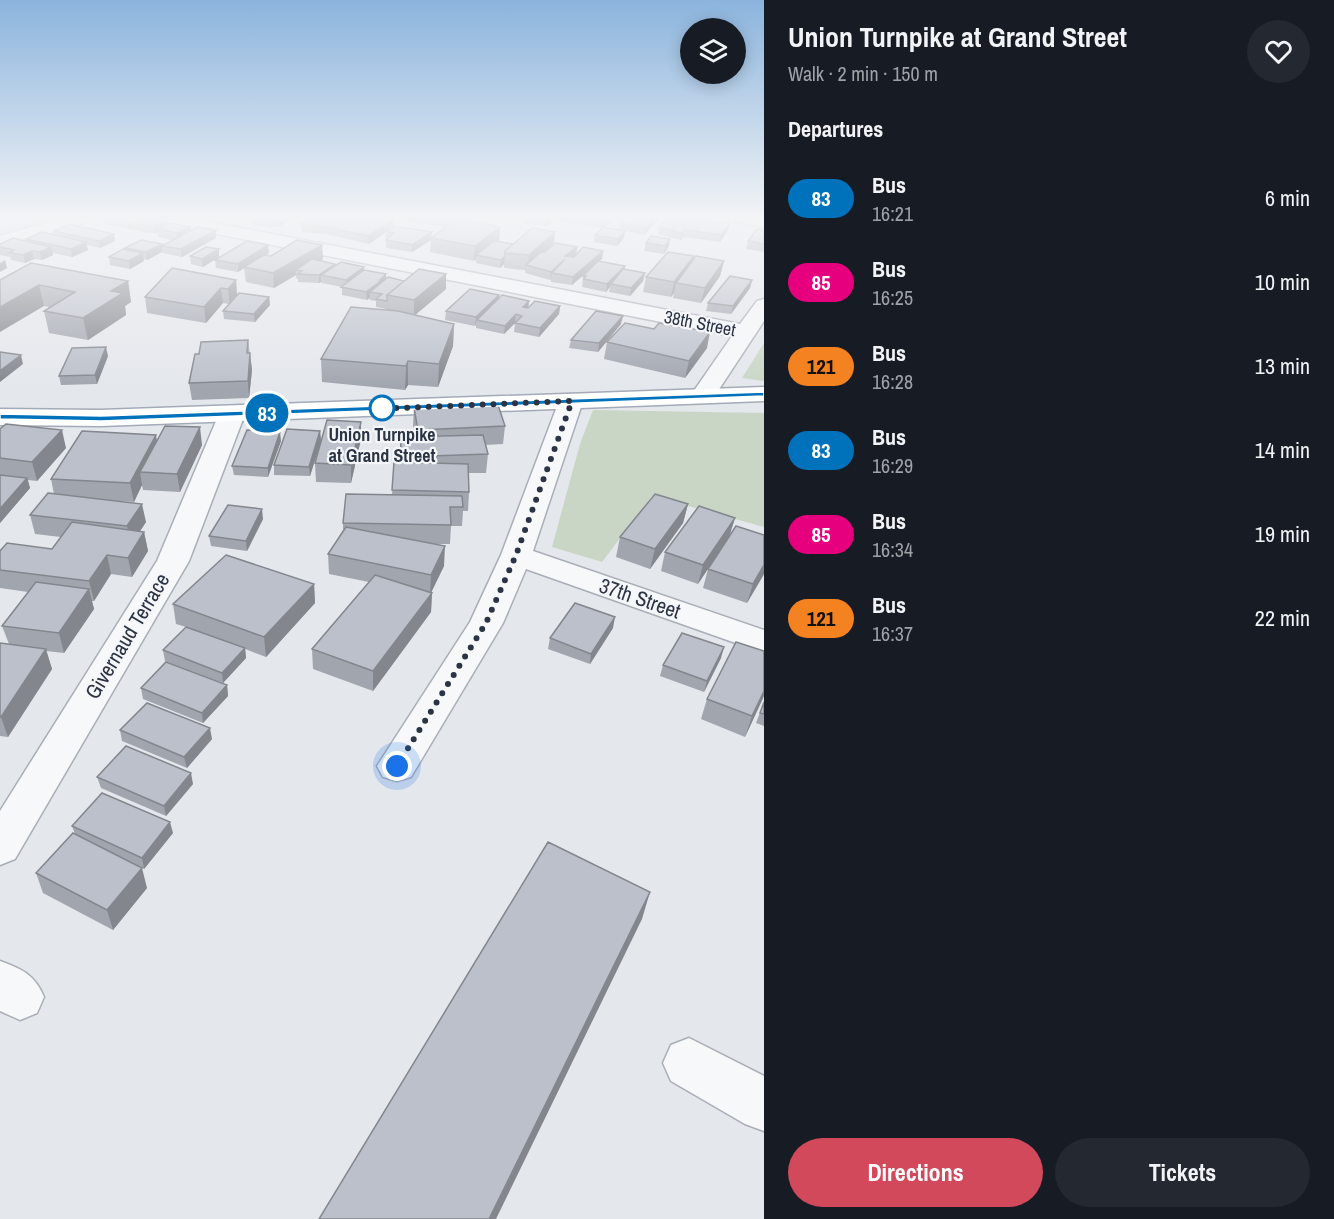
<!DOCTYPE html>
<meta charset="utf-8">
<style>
:root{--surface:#171b24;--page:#242831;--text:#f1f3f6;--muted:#9ea1a6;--accent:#d1495b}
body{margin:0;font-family:"Archivo Narrow",sans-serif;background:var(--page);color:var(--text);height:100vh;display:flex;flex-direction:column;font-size:22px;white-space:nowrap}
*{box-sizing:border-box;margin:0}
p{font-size:20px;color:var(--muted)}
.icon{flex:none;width:33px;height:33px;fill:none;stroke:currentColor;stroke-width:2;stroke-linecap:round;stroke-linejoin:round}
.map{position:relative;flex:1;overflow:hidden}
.side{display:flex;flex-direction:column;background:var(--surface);width:570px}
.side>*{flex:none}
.badge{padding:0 12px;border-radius:20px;font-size:21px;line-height:39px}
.tools{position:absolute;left:680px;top:18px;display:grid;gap:12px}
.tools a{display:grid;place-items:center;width:66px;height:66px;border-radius:50%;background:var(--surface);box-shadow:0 3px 15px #0003;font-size:30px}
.you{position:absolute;width:30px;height:30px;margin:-15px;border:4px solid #fff;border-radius:50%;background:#1a73e8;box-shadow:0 0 0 9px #1a73e833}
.map>.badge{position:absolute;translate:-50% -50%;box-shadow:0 0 0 3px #fff}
h2{padding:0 24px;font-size:22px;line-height:54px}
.round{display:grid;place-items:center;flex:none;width:63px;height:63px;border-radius:32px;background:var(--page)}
.headline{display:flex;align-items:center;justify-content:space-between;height:102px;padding:0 24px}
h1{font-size:28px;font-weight:800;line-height:45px}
.primary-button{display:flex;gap:12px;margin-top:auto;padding:12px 24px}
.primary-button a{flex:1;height:69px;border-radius:36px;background:var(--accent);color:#fff;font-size:24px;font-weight:800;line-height:69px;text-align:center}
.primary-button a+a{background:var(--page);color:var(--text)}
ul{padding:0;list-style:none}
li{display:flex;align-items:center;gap:18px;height:84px;padding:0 24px}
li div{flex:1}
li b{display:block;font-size:22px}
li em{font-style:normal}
li .badge{min-width:66px;font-weight:700;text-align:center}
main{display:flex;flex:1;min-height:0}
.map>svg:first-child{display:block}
.built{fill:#d2d6de}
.green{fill:#c9d6c5}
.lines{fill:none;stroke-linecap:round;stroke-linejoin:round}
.minor-casing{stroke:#a9aeb7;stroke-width:3}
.major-casing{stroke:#a3abb8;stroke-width:3}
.minor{fill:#f7f8fa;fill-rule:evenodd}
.major{fill:#fff;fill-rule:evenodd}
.wall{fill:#a1a5ae}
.shaded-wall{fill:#83868d}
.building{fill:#bbc0ca;stroke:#83868d;stroke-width:1.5}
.line{fill:#0072bc;stroke:#fff;stroke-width:1.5}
.walk{stroke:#2b3445;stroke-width:6;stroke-dasharray:0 10.8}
.stop-dot{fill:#fff;stroke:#0072bc;stroke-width:3}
.labels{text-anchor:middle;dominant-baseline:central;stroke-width:4.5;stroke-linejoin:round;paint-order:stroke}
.far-street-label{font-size:18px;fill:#2b3445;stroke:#f4f6f9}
.far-stop-label{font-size:18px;font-weight:bold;fill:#2b3445;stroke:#f4f6f9}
.street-label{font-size:21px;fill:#2b3445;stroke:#f4f6f9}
</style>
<main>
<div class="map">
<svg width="764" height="1219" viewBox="0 0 764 1219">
<rect width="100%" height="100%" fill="#e4e7ec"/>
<!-- built -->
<path class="built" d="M 0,218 L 55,218 L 0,234 Z"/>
<!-- green -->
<path class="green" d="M 764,343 L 764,381 L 742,378 Z
M 593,410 L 764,413 L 764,527 L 652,496 L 602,562 L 552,547 L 580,444 Z"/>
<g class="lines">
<defs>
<path id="minor" d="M 62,218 L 91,218 L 88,222 L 0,247 L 0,236 Z
M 152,218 L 189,218 L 740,324 L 757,301 L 764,299 L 764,321 L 712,400 L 703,402 L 694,400 L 691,395 L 732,336 L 161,223 Z
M 733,218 L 764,218 L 764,227 L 736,222 Z
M 571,394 L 580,396 L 583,401 L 533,551 L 764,630 L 764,653 L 526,569 L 503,623 L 411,777 L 397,781 L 383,777 L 377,766 L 470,622 L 501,555 L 559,401 L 562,396 Z
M 232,406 L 241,409 L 245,414 L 189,561 L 15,859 L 0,865 L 0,811 L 157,561 L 219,414 L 223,409 Z
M 0,961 C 22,969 35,975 44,997 L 37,1013 L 20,1020 L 0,1011 Z
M 689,1038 L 764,1076 L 764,1131 L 745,1124 L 671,1081 L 663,1063 L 671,1045 Z"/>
<path id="major" d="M 764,387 L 764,401 L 101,426 L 0,425 L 0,409 L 101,410 Z"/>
</defs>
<!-- minor casing -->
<use href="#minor" class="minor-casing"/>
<!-- major casing -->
<use href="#major" class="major-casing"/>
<!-- minor -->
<use href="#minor" class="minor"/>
<!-- major -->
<use href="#major" class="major"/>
</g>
<!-- wall -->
<path class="wall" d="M 104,218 L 159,218 L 167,220 L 168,224 L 190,227 L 191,230 L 216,230 L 216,238 L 182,257 L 163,253 L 162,252 L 147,260 L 143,259 L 144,261 L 130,269 L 110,265 L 109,257 L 125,250 L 125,248 L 162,245 L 172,240 L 158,237 L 158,232 L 156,233 L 148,233 L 105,224 Z
M 254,218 L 294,218 L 278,227 L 254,226 L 253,219 Z
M 408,218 L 461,218 L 461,220 L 500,227 L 499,241 L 513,244 L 555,232 L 554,245 L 577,247 L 576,255 L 573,257 L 603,251 L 602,259 L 599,261 L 625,269 L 645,273 L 643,281 L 630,296 L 609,292 L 610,287 L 606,292 L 582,287 L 583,276 L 592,267 L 572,285 L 551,282 L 551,278 L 550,280 L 525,273 L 525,270 L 504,268 L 504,264 L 500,268 L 476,263 L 476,259 L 474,261 L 430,252 L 431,240 L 412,252 L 386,248 L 386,240 L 387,238 L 386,238 L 386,232 L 369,244 L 326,234 L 302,232 L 301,224 L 371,219 L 393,226 L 432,237 L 445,227 L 408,221 Z
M 525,218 L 556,218 L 546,226 L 524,223 Z
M 559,218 L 614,218 L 605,227 L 624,238 L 617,246 L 594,242 L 595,235 L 602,228 L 583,225 L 583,220 L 579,224 L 558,221 Z
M 623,218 L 659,218 L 644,235 L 619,229 L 620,221 Z
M 667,218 L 701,218 L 701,220 L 728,230 L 720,242 L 683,237 L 681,240 L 658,234 L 659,227 Z
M 764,230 L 764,252 L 746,249 L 748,241 Z
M 54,231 L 115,241 L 100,248 L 87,245 L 88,250 L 72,257 L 53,253 L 53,255 L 42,260 L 34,259 L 25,263 L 11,260 L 10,257 L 0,255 L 0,244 L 26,241 L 26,239 L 55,235 Z
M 646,243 L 669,246 L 664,254 L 644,251 Z
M 322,245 L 323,259 L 320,261 L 335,264 L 335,266 L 364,270 L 386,278 L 446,289 L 415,315 L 454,324 L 453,346 L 438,387 L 408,385 L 405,390 L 322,382 L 321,359 L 386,310 L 386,309 L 376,307 L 376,301 L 370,300 L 370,298 L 367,300 L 342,295 L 342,287 L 322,283 L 321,282 L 319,283 L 298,282 L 298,279 L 296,278 L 296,275 L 274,288 L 246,282 L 244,268 L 238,272 L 216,268 L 215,260 L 269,253 L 265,255 L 271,256 Z
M 190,256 L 219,257 L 203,267 L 191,264 Z
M 693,260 L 724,261 L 720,276 L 701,303 L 673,298 L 674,293 L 671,297 L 643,292 L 646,277 Z
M 0,280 L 128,281 L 131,302 L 125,306 L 126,315 L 88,340 L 49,333 L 44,311 L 49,307 L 44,306 Z
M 236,280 L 237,295 L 269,297 L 270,305 L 255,322 L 224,319 L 223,311 L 229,304 L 223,303 L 206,323 L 147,313 L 145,297 Z
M 752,280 L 750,288 L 731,314 L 706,311 L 708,303 Z
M 499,298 L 529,301 L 528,308 L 560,306 L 559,314 L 539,337 L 514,332 L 515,323 L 504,334 L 476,328 L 476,325 L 475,326 L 445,320 L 446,311 Z
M 621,324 L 598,352 L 569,348 L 571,340 Z
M 654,329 L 707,348 L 685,378 L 604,359 L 607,342 Z
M 248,340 L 252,370 L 249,398 L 192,400 L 189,383 L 199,354 Z
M 108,356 L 97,384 L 61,385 L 59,376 Z
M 414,408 L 505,426 L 503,444 L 485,445 L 488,454 L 486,473 L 468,473 L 469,492 L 468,511 L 463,511 L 462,526 L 451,526 L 450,544 L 431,544 L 444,566 L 431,592 L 432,593 L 431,612 L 373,691 L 313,669 L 312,649 L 369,582 L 329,574 L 328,554 L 343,530 L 343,523 L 392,495 L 394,462 L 400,462 L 400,437 L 415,436 L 413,425 Z
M 0,429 L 66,448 L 37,481 L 28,480 L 30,488 L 0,523 Z
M 320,431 L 321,441 L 310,476 L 274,475 L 274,465 Z
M 361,439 L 351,483 L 316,482 L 315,463 Z
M 157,440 L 202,445 L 180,492 L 143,490 L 142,485 L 134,502 L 118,501 L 146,522 L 140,531 L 144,532 L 148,551 L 132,577 L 111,574 L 94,601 L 92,601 L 94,609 L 64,653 L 46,651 L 52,669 L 8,737 L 0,736 L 0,643 L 9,644 L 2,626 L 28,592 L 0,588 L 0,551 L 52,549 L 61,537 L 35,534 L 30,515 L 54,494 L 51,479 Z
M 281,441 L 268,477 L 234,475 L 232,466 Z
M 688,504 L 683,523 L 650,569 L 616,557 L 620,537 Z
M 735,518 L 729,537 L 764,574 L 747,603 L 703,588 L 708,569 L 725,543 L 698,584 L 661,571 L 665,552 Z
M 263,519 L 247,551 L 211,546 L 209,536 Z
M 314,584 L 315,603 L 266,657 L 245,649 L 246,658 L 223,683 L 165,661 L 163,650 L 186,627 L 176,624 L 173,604 Z
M 613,628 L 590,664 L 548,649 L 550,638 Z
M 721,658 L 704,692 L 660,676 L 663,665 Z
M 227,685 L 228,696 L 203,723 L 143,699 L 141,688 Z
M 764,696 L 745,737 L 701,719 L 707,699 Z
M 764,702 L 764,726 L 756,723 Z
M 120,730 L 212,739 L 187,768 L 122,741 Z
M 97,777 L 193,784 L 166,816 L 101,788 Z
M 72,826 L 173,833 L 144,869 L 136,865 L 147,888 L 113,930 L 43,893 L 36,873 L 75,834 Z"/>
<!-- shaded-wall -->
<path class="shaded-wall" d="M 281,218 L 294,218 L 278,227 L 278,220 Z
M 454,218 L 461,218 L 461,221 L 450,228 L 450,221 Z
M 547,218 L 556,218 L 546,226 Z
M 580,218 L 584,218 L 583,220 L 579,224 Z
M 608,218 L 614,218 L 604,228 L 605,221 Z
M 654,218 L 659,218 L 644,235 L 646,228 Z
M 167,220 L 168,227 L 157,229 L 158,232 L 156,233 L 154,226 Z
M 393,220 L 393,227 L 369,244 L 368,236 Z
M 730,223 L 728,230 L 720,242 L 721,235 Z
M 190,227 L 191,234 L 178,241 L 177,233 Z
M 500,227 L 499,241 L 476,255 L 476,259 L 474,261 L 475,246 Z
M 216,230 L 216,238 L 182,257 L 181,249 Z
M 685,230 L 683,237 L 681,240 L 682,233 Z
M 625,231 L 624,238 L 617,246 L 618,239 Z
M 432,232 L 431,240 L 412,252 L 412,245 Z
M 555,232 L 553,246 L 528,266 L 529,255 Z
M 114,234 L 115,241 L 100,248 L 99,241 Z
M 670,239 L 669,246 L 664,254 L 665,246 Z
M 86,242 L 88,250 L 72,257 L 71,249 Z
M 162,244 L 162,252 L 147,260 L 146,252 Z
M 268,245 L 269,253 L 238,272 L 238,264 Z
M 322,245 L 323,259 L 302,272 L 296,270 L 296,275 L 274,288 L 273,273 Z
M 51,247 L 53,255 L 42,260 L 40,252 Z
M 577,247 L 576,255 L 552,273 L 551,278 L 550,280 L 551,272 L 565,256 Z
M 219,249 L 219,257 L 203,267 L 202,259 Z
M 32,251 L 34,259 L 25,263 L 23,255 Z
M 603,251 L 602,259 L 572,285 L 573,277 Z
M 143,253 L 144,261 L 130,269 L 129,261 Z
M 505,256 L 504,264 L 500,268 L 501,260 Z
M 694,256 L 691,271 L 676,283 L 674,293 L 671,297 L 674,282 Z
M 5,260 L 7,268 L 0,272 L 0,263 Z
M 724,261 L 720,276 L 701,303 L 705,288 Z
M 335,264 L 335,272 L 321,275 L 321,282 L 319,283 L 319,275 Z
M 625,266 L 624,274 L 611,284 L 610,287 L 606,292 L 607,284 Z
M 364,267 L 364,275 L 346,288 L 346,280 Z
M 645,273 L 643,281 L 630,296 L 631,288 Z
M 386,274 L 386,283 L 370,292 L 370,298 L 367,300 L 366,292 Z
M 446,274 L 446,289 L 414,316 L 414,300 Z
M 236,280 L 237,296 L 230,304 L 228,289 Z
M 752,280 L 750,288 L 731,314 L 733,306 Z
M 128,281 L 131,302 L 125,306 L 126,315 L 88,340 L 83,318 L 111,291 Z
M 39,285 L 44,306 L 0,332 L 0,307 Z
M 221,288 L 223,303 L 206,323 L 204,307 Z
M 499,295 L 499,303 L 477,320 L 475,326 L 476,317 Z
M 269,297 L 270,305 L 255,322 L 254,314 Z
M 529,301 L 528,309 L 523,307 Z
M 560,306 L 559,314 L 539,337 L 540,328 Z
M 516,314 L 515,323 L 504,334 L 505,326 Z
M 623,316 L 621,324 L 598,352 L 599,343 Z
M 454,324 L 453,346 L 438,387 L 439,364 Z
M 710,332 L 707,348 L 685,378 L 689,361 Z
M 106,347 L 108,356 L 97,384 L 95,375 Z
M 250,353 L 252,370 L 249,398 L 248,381 Z
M 21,355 L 23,364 L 0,382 L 0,371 Z
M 408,361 L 408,385 L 405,390 L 406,366 Z
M 361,422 L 361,439 L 351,483 L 351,465 Z
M 200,427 L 202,445 L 180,492 L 177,474 Z
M 62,430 L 66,448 L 37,481 L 32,462 Z
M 320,431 L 321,441 L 310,476 L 309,467 Z
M 280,432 L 281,441 L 268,477 L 268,468 Z
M 156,435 L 159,453 L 140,472 L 142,485 L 134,502 L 130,483 Z
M 27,478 L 30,488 L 0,523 L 0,509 Z
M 142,504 L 146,522 L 131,545 L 127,526 Z
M 688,504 L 683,523 L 650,569 L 655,549 Z
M 262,509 L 263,519 L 247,551 L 246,541 Z
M 735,518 L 729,537 L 698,584 L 703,565 Z
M 144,532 L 148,551 L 132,577 L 128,558 Z
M 445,546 L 444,566 L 430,595 L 431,575 Z
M 107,555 L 111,574 L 94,601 L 89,581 Z
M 764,565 L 764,574 L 747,603 L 753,584 Z
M 314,584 L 315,603 L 266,657 L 264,637 Z
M 89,589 L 94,609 L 64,653 L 59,633 Z
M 432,593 L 431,612 L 373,691 L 373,671 Z
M 615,617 L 613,628 L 590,664 L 591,654 Z
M 724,647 L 721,658 L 704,692 L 707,681 Z
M 245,648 L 246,658 L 223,683 L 222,673 Z
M 46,649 L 52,669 L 8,737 L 1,717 Z
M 227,685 L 228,696 L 203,723 L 202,713 Z
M 764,691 L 764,696 L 745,737 L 752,716 Z
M 210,728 L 212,739 L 187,768 L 184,757 Z
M 191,773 L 193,784 L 166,816 L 164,806 Z
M 170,822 L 173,833 L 144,869 L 142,858 Z
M 142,868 L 147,888 L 113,930 L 107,910 Z
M 650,892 L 642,919 L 496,1219 L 489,1219 Z"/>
<!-- building -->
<path class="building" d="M 110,218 L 159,218 L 167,220 L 154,226 L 147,226 Z
M 254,218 L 281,218 L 278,220 L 253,219 Z
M 312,218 L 369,218 L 361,223 L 373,218 L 385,218 L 393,220 L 368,236 L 326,227 L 301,224 Z
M 435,218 L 454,218 L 450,221 Z
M 590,218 L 608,218 L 605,221 Z
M 623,218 L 654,218 L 646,228 L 620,221 Z
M 667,218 L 700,218 L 699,220 L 730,223 L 721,235 L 685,230 L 682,233 L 659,227 Z
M 457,219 L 500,227 L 475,246 L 431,238 Z
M 171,223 L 190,227 L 177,233 L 157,229 Z
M 69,224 L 114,234 L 99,241 L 54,231 Z
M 394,226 L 432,232 L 412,245 L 386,240 L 394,233 L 386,231 Z
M 197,227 L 216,230 L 181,249 L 162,246 Z
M 603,227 L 625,231 L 618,239 L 595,235 Z
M 532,228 L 555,232 L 529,255 L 505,253 L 505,251 Z
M 757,229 L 764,230 L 764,244 L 748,241 Z
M 42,232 L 86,242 L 71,249 L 26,239 Z
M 651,236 L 670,239 L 665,246 L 646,243 Z
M 13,238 L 51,247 L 40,252 L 32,251 L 23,255 L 9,253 L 14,250 L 0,247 L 0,244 Z
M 141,240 L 162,244 L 146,252 L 125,248 Z
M 297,240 L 322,245 L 273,273 L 244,267 L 264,255 L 271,256 Z
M 247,241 L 268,245 L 238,264 L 215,260 Z
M 494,241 L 513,244 L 505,251 L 505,256 L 501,260 L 476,255 Z
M 555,243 L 577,247 L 565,256 L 574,257 L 583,247 L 603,251 L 573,277 L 552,273 L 565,259 L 551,272 L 526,265 L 541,252 L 545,252 Z
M 206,247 L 219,249 L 202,259 L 190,256 Z
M 123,249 L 143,253 L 129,261 L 109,257 Z
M 668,252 L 694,256 L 674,282 L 646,277 Z
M 696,256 L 724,261 L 705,288 L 676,283 Z
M 312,259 L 335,264 L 319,275 L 298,274 L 302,271 L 296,270 Z
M 598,261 L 625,266 L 607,284 L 584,279 L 586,276 L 583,276 Z
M 341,262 L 364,267 L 346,280 L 321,275 Z
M 31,263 L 128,281 L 111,291 L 123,293 L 83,318 L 44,311 L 75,292 L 39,285 L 0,307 L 0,280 Z
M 172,268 L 236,280 L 228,289 L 221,288 L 204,307 L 145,297 Z
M 419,269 L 446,274 L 414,300 L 387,295 Z
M 623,269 L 645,273 L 631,288 L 611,284 Z
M 364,270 L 386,274 L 380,280 L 382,280 L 366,292 L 341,287 Z
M 730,276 L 752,280 L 733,306 L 708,303 Z
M 388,277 L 404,281 L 387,295 L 387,301 L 376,299 L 382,294 L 370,292 Z
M 470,289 L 499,295 L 476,317 L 446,311 Z
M 239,293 L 269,297 L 254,314 L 223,311 Z
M 502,295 L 529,301 L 523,307 L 528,308 L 535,301 L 560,306 L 540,328 L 515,323 L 522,316 L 516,314 L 505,326 L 477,320 Z
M 351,307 L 398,311 L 454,324 L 439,364 L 408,361 L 406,366 L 321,359 Z
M 596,311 L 623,316 L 599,343 L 571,340 Z
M 625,323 L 654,329 L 659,323 L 710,332 L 689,361 L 607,342 Z
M 248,340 L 247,353 L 250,353 L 248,381 L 189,383 L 195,354 L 199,354 L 201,342 Z
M 106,347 L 95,375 L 59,376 L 72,348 Z
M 0,352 L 21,355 L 0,371 Z
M 498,405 L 505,426 L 418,430 L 414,408 Z
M 327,420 L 361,422 L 351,465 L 315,463 Z
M 6,424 L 62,430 L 32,462 L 0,458 L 0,429 Z
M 165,426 L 200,427 L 177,474 L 140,472 Z
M 287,429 L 320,431 L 309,467 L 274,465 Z
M 247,430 L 280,432 L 268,468 L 232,466 Z
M 82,431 L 156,435 L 130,483 L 51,479 Z
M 483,435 L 488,454 L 402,457 L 400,437 Z
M 394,462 L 468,464 L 469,492 L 392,490 Z
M 0,475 L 27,478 L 0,509 Z
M 48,493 L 142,504 L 127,526 L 30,515 Z
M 346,494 L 462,496 L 463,507 L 450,507 L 451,525 L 343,523 Z
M 655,494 L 688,504 L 655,549 L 620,537 Z
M 228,505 L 262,509 L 246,541 L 209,536 Z
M 699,506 L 735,518 L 703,565 L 665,552 Z
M 72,522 L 144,532 L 128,558 L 107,555 L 89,581 L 0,570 L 0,551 L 7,543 L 52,549 Z
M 736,526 L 764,535 L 764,565 L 753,584 L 708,569 Z
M 346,527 L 445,546 L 431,575 L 328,554 Z
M 226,555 L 314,584 L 264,637 L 173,604 Z
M 375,575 L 432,593 L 373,671 L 312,649 Z
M 36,582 L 89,589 L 59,633 L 2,626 Z
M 575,603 L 615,617 L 591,654 L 550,638 Z
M 186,627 L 245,648 L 222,673 L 163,650 Z
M 682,633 L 724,647 L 707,681 L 663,665 Z
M 736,642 L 764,651 L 764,691 L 752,716 L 707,699 Z
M 0,643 L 46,649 L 1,717 L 0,717 Z
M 166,662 L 227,685 L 202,713 L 141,688 Z
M 764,702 L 764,714 L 760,713 Z
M 147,703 L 210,728 L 184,757 L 120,730 Z
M 126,746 L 191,773 L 164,806 L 97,777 Z
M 102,793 L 170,822 L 142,858 L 72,826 Z
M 73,833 L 142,868 L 107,910 L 36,873 Z
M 548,842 L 650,892 L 489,1219 L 319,1219 Z"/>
<!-- sky -->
<linearGradient id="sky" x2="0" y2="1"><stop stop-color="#8bb4dd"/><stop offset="0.56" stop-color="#f3f4f6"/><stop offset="1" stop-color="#f3f4f6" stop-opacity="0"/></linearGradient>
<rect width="764" height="389" fill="url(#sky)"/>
<!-- line -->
<path class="line" d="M 764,392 L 764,396 L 101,421 L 0,419 L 0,414 L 101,416 Z"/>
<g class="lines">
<!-- walk -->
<path class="walk" d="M 382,408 L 373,409 L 572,401 L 516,555 L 486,623 L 397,766"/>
</g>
<!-- markers -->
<circle class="stop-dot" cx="382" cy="408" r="12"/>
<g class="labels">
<!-- far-street labels -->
<g class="far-street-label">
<text transform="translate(700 323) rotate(11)">38th Street</text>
</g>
<!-- far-stop labels -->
<g class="far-stop-label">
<text x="382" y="434">Union Turnpike<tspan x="382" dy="21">at Grand Street</tspan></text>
</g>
<!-- street labels -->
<g class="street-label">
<text transform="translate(640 598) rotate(19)">37th Street</text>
<text transform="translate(127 636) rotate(-59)">Givernaud Terrace</text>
</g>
</g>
</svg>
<div class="tools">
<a><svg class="icon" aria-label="layers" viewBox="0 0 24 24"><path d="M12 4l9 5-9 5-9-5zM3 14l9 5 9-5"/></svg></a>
</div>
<div class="you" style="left:397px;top:766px"></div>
<b class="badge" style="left:267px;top:413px;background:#0072bc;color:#fff">83</b>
</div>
<section class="side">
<div class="headline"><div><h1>Union Turnpike at Grand Street</h1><p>Walk · 2 min · 150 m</p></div><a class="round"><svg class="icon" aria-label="heart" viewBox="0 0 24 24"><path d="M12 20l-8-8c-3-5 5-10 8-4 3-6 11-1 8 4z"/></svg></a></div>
<h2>Departures</h2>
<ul>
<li><span class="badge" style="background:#0072bc;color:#fff">83</span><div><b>Bus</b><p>16:21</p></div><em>6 min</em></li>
<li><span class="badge" style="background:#e6007e;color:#fff">85</span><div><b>Bus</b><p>16:25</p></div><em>10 min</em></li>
<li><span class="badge" style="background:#f58220;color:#111">121</span><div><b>Bus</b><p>16:28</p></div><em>13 min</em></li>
<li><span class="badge" style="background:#0072bc;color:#fff">83</span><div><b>Bus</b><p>16:29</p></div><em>14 min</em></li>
<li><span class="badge" style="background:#e6007e;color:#fff">85</span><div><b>Bus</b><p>16:34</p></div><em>19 min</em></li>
<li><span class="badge" style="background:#f58220;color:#111">121</span><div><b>Bus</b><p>16:37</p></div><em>22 min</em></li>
</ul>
<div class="primary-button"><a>Directions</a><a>Tickets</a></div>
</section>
</main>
